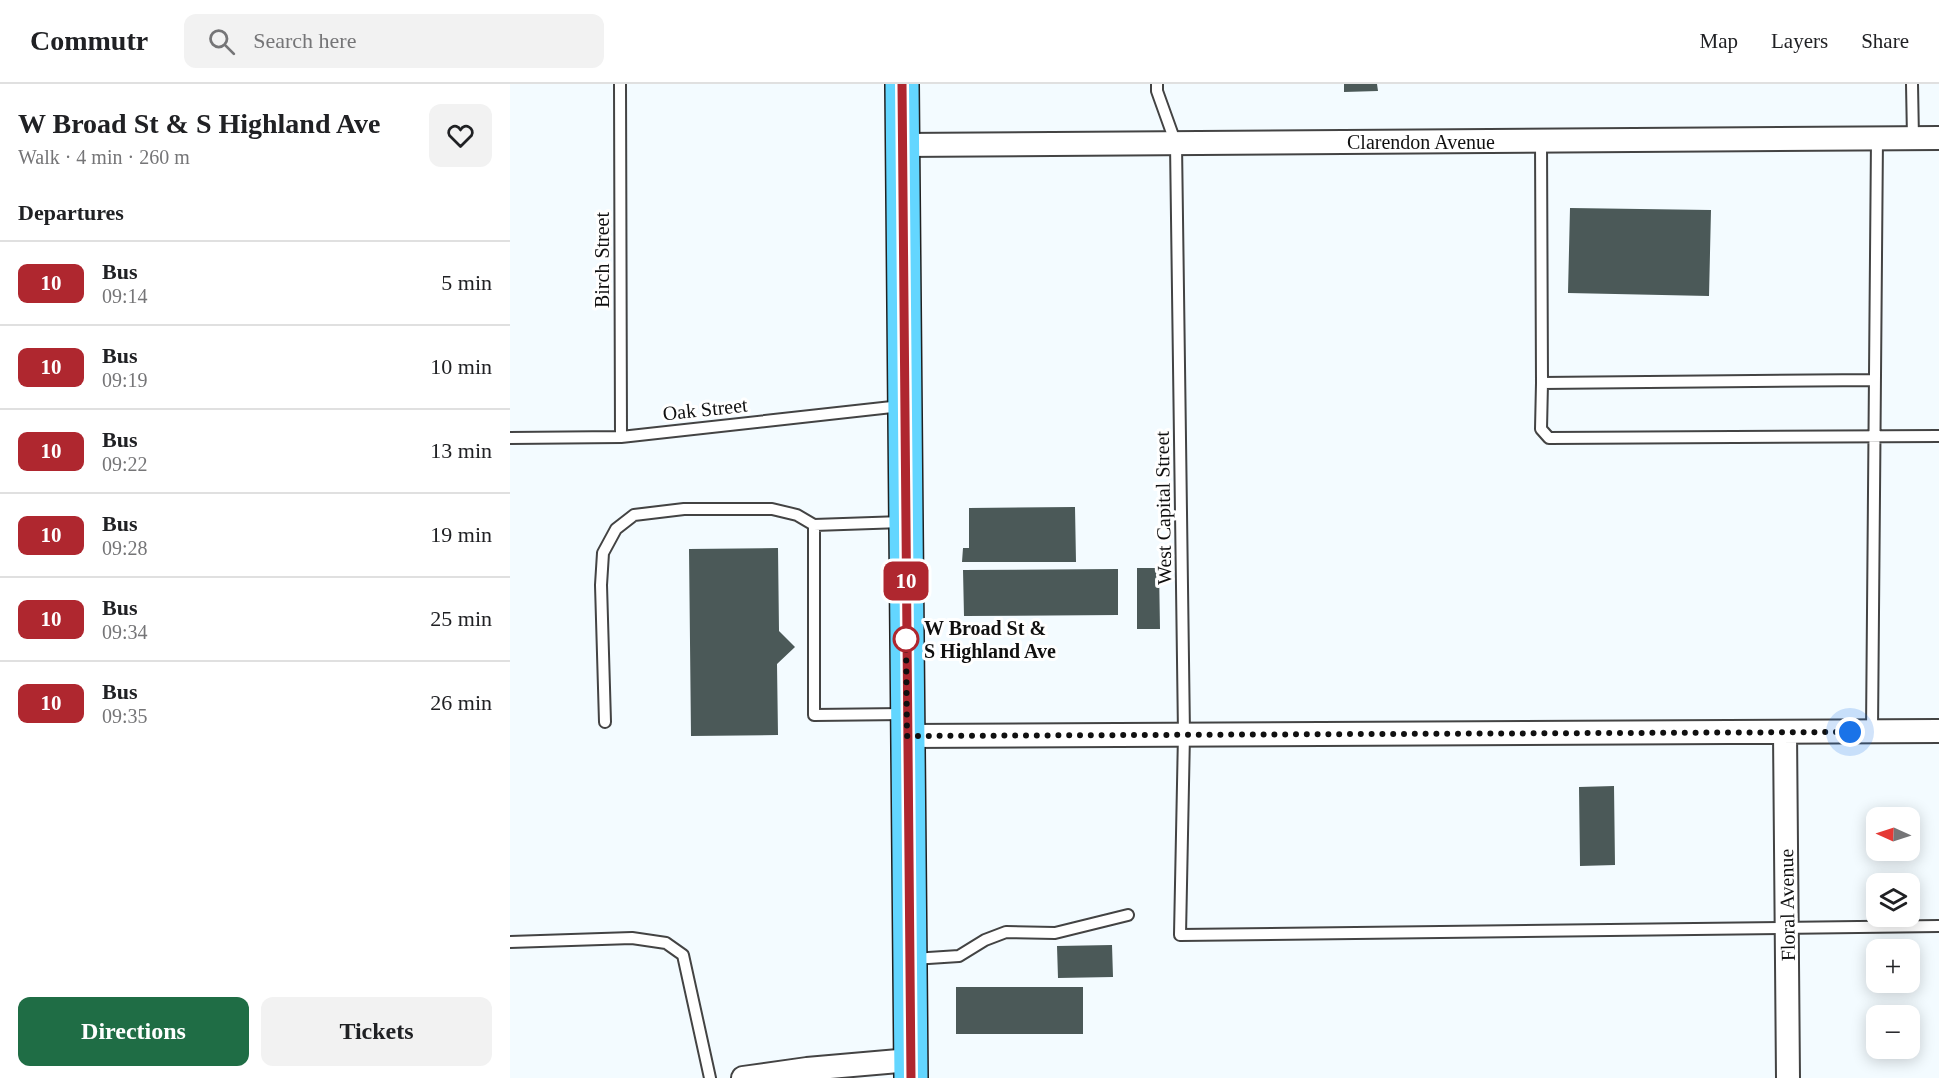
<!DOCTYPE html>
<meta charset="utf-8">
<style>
:root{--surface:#fff;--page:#f2f2f2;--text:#202124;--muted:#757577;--line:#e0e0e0;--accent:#1f6d45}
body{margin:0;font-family:"Times New Roman",serif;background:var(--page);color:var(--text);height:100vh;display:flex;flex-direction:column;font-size:22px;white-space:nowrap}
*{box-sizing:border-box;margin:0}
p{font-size:20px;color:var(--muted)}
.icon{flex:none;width:33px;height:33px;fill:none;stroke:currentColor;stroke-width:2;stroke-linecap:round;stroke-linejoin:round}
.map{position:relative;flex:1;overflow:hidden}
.panel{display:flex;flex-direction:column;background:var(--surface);width:510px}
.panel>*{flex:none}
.badge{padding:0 12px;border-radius:9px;font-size:21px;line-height:39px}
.needle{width:39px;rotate:273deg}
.buttons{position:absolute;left:1356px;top:723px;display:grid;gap:12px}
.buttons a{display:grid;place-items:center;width:54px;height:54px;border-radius:12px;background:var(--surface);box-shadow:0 3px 15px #0003;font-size:30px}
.you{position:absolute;width:30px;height:30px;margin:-15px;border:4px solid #fff;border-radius:50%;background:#1a73e8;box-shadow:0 0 0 9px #1a73e833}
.map>.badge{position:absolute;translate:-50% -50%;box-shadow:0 0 0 3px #fff}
h2{padding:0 18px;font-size:22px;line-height:54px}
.round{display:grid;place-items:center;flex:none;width:63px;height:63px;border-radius:12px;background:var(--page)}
.headline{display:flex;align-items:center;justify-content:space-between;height:102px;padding:0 18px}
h1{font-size:28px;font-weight:600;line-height:45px}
.button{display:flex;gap:12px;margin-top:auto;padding:12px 18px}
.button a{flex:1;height:69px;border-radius:12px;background:var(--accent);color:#fff;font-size:24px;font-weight:600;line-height:69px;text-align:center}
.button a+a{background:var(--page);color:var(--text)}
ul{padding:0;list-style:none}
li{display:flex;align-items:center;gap:18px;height:84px;padding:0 18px;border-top:2px solid var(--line)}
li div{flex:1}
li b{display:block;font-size:22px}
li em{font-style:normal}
li .badge{min-width:66px;font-weight:700;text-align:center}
header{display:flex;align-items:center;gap:36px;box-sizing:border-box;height:84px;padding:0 30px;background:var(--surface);border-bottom:2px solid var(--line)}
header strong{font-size:28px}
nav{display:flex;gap:33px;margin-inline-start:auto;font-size:21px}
.search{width:420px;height:54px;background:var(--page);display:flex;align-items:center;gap:15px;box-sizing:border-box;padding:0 21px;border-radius:12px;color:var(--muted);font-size:22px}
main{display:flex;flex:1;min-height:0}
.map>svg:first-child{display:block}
.building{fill:#4b5958}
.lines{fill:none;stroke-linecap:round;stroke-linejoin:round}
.lane-casing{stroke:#434343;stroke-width:14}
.street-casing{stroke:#434343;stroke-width:26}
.primary-casing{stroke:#212121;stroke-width:36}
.lane{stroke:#fff;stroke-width:10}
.street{stroke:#fff;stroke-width:22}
.primary{stroke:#63d6ff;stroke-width:33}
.line-casing{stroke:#fff;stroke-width:14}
.line{stroke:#af272f;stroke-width:9}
.walk{stroke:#101010;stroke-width:6;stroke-dasharray:0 10.8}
.stop-dot{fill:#fff;stroke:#af272f;stroke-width:3}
.labels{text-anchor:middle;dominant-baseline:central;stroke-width:6;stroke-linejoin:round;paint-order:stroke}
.street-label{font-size:20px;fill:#101010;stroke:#fff}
.stop-label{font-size:20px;font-weight:bold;fill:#101010;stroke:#fff;text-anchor:start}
</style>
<header>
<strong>Commutr</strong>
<div class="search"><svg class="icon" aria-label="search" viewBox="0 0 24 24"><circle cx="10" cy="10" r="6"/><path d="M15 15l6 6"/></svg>Search here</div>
<nav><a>Map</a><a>Layers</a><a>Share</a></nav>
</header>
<main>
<section class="panel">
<div class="headline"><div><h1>W Broad St &amp; S Highland Ave</h1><p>Walk · 4 min · 260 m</p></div><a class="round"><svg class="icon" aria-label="heart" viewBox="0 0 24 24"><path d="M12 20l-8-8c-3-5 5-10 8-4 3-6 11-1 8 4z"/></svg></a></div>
<h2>Departures</h2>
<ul>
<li><span class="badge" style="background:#af272f;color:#fff">10</span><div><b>Bus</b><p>09:14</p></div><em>5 min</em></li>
<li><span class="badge" style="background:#af272f;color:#fff">10</span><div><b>Bus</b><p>09:19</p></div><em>10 min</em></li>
<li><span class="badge" style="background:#af272f;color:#fff">10</span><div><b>Bus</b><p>09:22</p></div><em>13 min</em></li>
<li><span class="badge" style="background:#af272f;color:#fff">10</span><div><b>Bus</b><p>09:28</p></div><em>19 min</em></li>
<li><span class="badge" style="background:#af272f;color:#fff">10</span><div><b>Bus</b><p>09:34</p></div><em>25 min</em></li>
<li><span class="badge" style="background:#af272f;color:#fff">10</span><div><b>Bus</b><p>09:35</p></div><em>26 min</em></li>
</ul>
<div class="button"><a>Directions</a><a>Tickets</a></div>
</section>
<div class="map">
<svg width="1429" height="994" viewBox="0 0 1429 994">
<rect width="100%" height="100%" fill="#f3fbff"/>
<!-- building -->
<path class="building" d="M 834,0 L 867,0 L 868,7 L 834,8 Z
M 1060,124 L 1201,126 L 1199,212 L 1058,209 Z
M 565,423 L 566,478 L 452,478 L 453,464 L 459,464 L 459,424 Z
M 268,464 L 269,547 L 285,563 L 267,580 L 268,651 L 181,652 L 179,465 Z
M 627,484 L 649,484 L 650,545 L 627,545 Z
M 608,485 L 608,531 L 454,532 L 453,486 Z
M 1104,702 L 1105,781 L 1070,782 L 1069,703 Z
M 602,861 L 603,893 L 548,894 L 547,862 Z
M 446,903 L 573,903 L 573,950 L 446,950 Z"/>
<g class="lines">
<defs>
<path id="lane" d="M 110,0 L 111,353
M 647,0 L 647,7 L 666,60 L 674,650 L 670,851 L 1429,842
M 1402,0 L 1403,54
M 1031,57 L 1032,299 L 1365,296
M 1032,299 L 1031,345 L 1039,354 L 1429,352
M 0,354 L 111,353 L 391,322
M 392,438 L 304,441 L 304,631 L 394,630
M 95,638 L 91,501 L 93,469 L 106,445 L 124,431 L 174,425 L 262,425 L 287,431 L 304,441
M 1362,647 L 1367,54
M 0,858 L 122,854 L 156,859 L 173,871 L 200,994
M 403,875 L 449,872 L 475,856 L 496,848 L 545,849 L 618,831"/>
<path id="street" d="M 392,61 L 1429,54
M 1275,648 L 1278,994
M 397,652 L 1429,647
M 233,994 L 297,985 L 400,976"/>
<path id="primary" d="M 392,0 L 401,994"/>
</defs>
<!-- lane casing -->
<use href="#lane" class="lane-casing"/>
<!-- street casing -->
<use href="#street" class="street-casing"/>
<!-- primary casing -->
<use href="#primary" class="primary-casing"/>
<!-- lane -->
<use href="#lane" class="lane"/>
<!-- street -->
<use href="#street" class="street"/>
<!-- primary -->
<use href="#primary" class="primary"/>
</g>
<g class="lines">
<defs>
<path id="line" d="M 392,0 L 401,994"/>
</defs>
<!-- line casing -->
<use href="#line" class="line-casing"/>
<!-- line -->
<use href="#line" class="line"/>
<!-- walk -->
<path class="walk" d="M 396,555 L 397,652 L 1340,648"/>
</g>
<!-- markers -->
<circle class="stop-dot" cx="396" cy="555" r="12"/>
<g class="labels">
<!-- street labels -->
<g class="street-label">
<text x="911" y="58">Clarendon Avenue</text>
<text transform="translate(92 176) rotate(-90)">Birch Street</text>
<text transform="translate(195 325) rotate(-6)">Oak Street</text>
<text transform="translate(653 424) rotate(-91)">West Capital Street</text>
<text transform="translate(1277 821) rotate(-91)">Floral Avenue</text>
</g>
<!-- stop labels -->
<g class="stop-label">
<text x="414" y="544">W Broad St &amp;<tspan x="414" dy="23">S Highland Ave</tspan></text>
</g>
</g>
</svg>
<div class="buttons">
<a><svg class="needle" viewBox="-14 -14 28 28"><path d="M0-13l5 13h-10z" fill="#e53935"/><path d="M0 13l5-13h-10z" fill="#757577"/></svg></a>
<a><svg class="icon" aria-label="layers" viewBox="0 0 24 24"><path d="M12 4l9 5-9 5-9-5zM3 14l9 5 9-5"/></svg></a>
<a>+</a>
<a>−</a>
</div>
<div class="you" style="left:1340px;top:648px"></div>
<b class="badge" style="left:396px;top:497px;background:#af272f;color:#fff">10</b>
</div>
</main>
